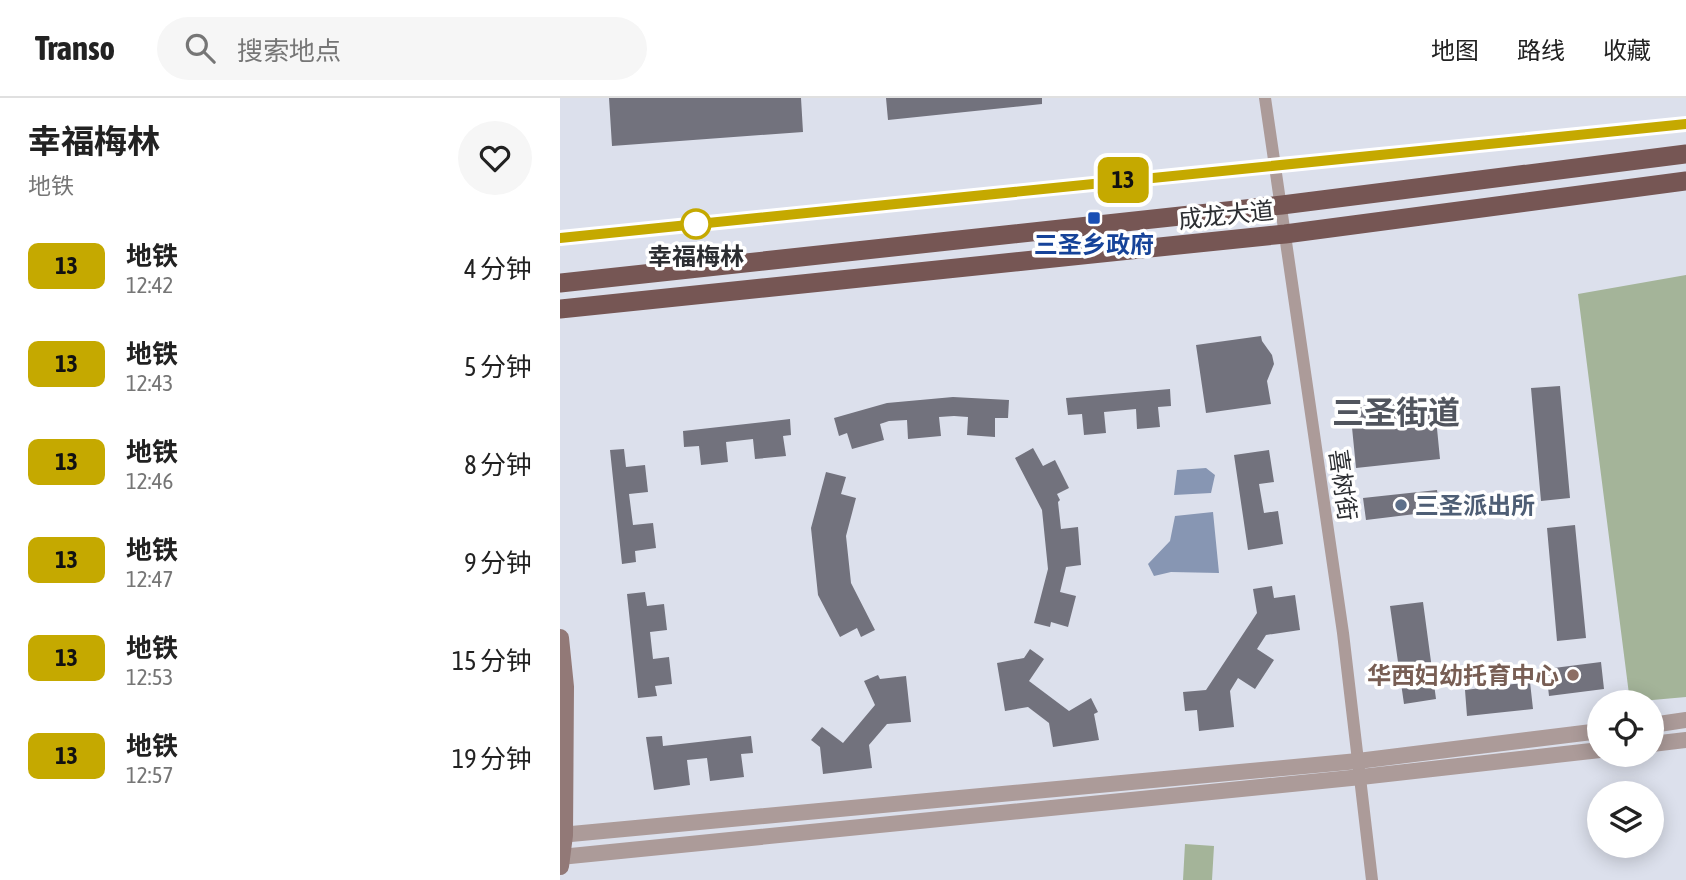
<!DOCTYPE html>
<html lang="zh">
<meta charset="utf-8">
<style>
:root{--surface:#fff;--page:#f6f6f6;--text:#222;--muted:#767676;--line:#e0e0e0}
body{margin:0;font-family:"Asap Condensed","Noto Sans SC",sans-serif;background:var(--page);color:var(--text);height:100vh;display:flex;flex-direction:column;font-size:26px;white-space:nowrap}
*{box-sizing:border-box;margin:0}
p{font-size:23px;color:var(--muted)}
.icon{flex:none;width:38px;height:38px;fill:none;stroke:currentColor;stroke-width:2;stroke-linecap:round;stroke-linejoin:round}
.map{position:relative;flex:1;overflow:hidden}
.drawer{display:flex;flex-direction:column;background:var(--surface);width:560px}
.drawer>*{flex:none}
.badge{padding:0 14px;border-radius:10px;font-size:24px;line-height:46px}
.controls{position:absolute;left:1027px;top:592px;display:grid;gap:14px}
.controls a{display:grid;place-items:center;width:77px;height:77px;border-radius:50%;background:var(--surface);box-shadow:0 4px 18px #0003;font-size:35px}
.map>.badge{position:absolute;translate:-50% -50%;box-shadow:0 0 0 4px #fff}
.round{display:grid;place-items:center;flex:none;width:74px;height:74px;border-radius:37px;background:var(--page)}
.head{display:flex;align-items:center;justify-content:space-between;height:119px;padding:0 28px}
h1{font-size:33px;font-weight:700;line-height:52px}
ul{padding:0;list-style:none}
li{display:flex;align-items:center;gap:21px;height:98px;padding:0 28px}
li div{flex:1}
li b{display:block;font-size:26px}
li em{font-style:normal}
li .badge{min-width:77px;font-weight:700;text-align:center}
header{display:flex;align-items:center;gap:42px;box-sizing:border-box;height:98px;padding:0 35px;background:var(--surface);border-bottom:2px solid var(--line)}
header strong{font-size:33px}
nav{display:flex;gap:38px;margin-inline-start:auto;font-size:24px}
.search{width:490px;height:63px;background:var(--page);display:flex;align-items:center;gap:18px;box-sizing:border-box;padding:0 24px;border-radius:38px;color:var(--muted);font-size:26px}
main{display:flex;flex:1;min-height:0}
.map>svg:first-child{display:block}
.green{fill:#a4b499}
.water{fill:#8796b3}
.building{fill:#72727d}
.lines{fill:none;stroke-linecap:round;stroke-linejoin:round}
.minor{stroke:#ac9b99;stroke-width:12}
.tertiary{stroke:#ac9b99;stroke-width:16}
.secondary{stroke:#927977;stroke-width:18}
.trunk{stroke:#765654;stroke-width:19}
.line-casing{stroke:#fff;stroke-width:16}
.line{stroke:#c5a900;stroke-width:10}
.transit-dot{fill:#1a4fb4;stroke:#fff;stroke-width:2.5}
.stop-dot{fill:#fff;stroke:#c5a900;stroke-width:3.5}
.service-dot{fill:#5c6f8a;stroke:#fff;stroke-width:2.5}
.education-dot{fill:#8d6e63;stroke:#fff;stroke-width:2.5}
.labels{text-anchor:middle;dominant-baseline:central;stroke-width:7;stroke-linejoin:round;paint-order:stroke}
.street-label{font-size:24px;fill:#2c2e32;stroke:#fff}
.transit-label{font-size:24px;font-weight:bold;fill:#164399;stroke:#fff}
.stop-label{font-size:24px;font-weight:bold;fill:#2c2e32;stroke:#fff}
.service-label{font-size:24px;font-weight:bold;fill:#4e5e75;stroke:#fff;text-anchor:start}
.education-label{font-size:24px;font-weight:bold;fill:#785e54;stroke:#fff;text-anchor:end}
.district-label{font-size:32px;font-weight:bold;fill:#51555e;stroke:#fff}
</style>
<header>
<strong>Transo</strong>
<div class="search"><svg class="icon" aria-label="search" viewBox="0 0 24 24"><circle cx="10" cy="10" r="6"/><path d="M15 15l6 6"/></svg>搜索地点</div>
<nav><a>地图</a><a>路线</a><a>收藏</a></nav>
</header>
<main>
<section class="drawer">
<div class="head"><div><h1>幸福梅林</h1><p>地铁</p></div><a class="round"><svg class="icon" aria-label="heart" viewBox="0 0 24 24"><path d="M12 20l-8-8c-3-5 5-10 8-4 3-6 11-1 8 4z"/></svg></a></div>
<ul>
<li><span class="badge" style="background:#c5a900;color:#111">13</span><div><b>地铁</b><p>12:42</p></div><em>4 分钟</em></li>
<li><span class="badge" style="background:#c5a900;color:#111">13</span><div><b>地铁</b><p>12:43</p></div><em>5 分钟</em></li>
<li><span class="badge" style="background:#c5a900;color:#111">13</span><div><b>地铁</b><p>12:46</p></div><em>8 分钟</em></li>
<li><span class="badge" style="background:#c5a900;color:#111">13</span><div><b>地铁</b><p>12:47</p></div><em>9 分钟</em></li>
<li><span class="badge" style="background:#c5a900;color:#111">13</span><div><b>地铁</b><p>12:53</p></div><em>15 分钟</em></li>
<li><span class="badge" style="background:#c5a900;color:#111">13</span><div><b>地铁</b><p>12:57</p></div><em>19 分钟</em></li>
</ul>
</section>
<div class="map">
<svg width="1126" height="782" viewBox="0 0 1126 782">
<rect width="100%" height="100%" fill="#dce0ec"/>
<!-- green -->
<path class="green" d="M 1126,177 L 1126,599 L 1070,604 L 1018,196 Z
M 625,746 L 654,748 L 652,782 L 623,782 Z"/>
<!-- water -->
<path class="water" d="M 646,370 L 655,377 L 651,395 L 614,397 L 617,372 Z
M 653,414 L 659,475 L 611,474 L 594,478 L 588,466 L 610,443 L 615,418 Z"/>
<!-- building -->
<path class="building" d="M 49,0 L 241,0 L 243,34 L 52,48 Z
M 326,0 L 482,0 L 482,6 L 328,22 Z
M 701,238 L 702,243 L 712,257 L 714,266 L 707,283 L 711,306 L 646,315 L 636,247 Z
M 1000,288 L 1010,400 L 981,403 L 971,290 Z
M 610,291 L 611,308 L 598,309 L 600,329 L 577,331 L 576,311 L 544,314 L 546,335 L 524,337 L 522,316 L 508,317 L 506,300 Z
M 393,299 L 449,302 L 448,320 L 435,320 L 435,339 L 407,337 L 408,319 L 394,318 L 379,319 L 381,338 L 348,341 L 347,322 L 329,323 L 320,326 L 324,342 L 292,351 L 287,335 L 279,338 L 274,320 L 327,305 Z
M 874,300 L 880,361 L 796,370 L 790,309 Z
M 230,321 L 231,337 L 223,338 L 226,358 L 195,361 L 193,341 L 166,344 L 168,364 L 141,367 L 139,348 L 124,349 L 123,333 Z
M 473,350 L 483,368 L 495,362 L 509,390 L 497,396 L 500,402 L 498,404 L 501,431 L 518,429 L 521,467 L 506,469 L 500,494 L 516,498 L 508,529 L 491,524 L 490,529 L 474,525 L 488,471 L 482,412 L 455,360 Z
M 64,351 L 66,369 L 85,367 L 88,394 L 69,396 L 73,427 L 93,425 L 96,450 L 75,453 L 76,464 L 62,466 L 50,352 Z
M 709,352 L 714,384 L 699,386 L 704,415 L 718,413 L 723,446 L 688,452 L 674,357 Z
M 266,374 L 286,379 L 281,396 L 296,400 L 286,438 L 291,485 L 315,532 L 301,539 L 297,530 L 280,539 L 258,497 L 251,430 Z
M 877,392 L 880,413 L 806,422 L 803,400 Z
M 1015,427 L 1026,540 L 997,543 L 987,430 Z
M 712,488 L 714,500 L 735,497 L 740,532 L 706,537 L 697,551 L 714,562 L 695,591 L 678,580 L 670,593 L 674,629 L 639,633 L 637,612 L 625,613 L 623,594 L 646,592 L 697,515 L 693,491 Z
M 85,494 L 87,508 L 104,506 L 107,532 L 90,534 L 93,561 L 109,559 L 112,586 L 95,588 L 97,598 L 78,600 L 67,496 Z
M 863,504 L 876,601 L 844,606 L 830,508 Z
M 470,551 L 484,561 L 469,583 L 509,613 L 531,600 L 538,614 L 534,616 L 539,642 L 493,649 L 489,625 L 468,609 L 445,613 L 437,565 L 464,560 Z
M 1041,564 L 1044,591 L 989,598 L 986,571 Z
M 318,577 L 320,581 L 346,578 L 351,624 L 327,626 L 309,647 L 312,670 L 263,676 L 260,649 L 251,642 L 262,629 L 283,645 L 315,607 L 304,583 Z
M 970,584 L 973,611 L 907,618 L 905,592 Z
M 102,638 L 103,648 L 191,638 L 193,655 L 181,656 L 184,679 L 150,683 L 147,660 L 127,662 L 130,687 L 94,692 L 86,639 Z"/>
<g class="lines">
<!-- minor -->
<path class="minor" d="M 705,0 L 783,535 L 812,782"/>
<!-- tertiary -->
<path class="tertiary" d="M 1092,627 L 1126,622
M 1092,646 L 1126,642
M 0,737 L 798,663 L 1040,633
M 0,759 L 801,679 L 1040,652"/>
<!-- secondary -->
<path class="secondary" d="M 0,540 L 5,589 L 4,737 L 0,768"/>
<!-- trunk -->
<path class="trunk" d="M 0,185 L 722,107 L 1126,56
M 0,211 L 725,136 L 1126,83"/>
</g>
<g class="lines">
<defs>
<path id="line" d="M 0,140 L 1126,26"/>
</defs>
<!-- line casing -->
<use href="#line" class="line-casing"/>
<!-- line -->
<use href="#line" class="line"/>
</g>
<!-- markers -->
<rect class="transit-dot" x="527" y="113" width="14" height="14" rx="3.5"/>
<circle class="stop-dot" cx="136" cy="126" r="14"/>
<circle class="service-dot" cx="841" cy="407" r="7"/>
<circle class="education-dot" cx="1013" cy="577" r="7"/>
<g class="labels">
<!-- street labels -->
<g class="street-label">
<text transform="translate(666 117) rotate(-6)">成龙大道</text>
<text transform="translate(783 387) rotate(82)">喜树街</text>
</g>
<!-- transit labels -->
<g class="transit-label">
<text x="534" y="146">三圣乡政府</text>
</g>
<!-- stop labels -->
<g class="stop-label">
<text x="136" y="158">幸福梅林</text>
</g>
<!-- service labels -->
<g class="service-label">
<text x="855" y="407">三圣派出所</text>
</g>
<!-- education labels -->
<g class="education-label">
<text x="999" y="577">华西妇幼托育中心</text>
</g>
<!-- district labels -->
<g class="district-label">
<text x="836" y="314">三圣街道</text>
</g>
</g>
</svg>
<div class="controls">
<a><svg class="icon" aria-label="locate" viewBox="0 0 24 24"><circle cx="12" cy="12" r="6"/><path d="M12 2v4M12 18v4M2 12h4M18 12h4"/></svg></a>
<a><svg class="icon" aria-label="layers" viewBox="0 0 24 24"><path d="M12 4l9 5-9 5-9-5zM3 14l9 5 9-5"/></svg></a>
</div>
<b class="badge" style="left:563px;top:82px;background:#c5a900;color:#111">13</b>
</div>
</main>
